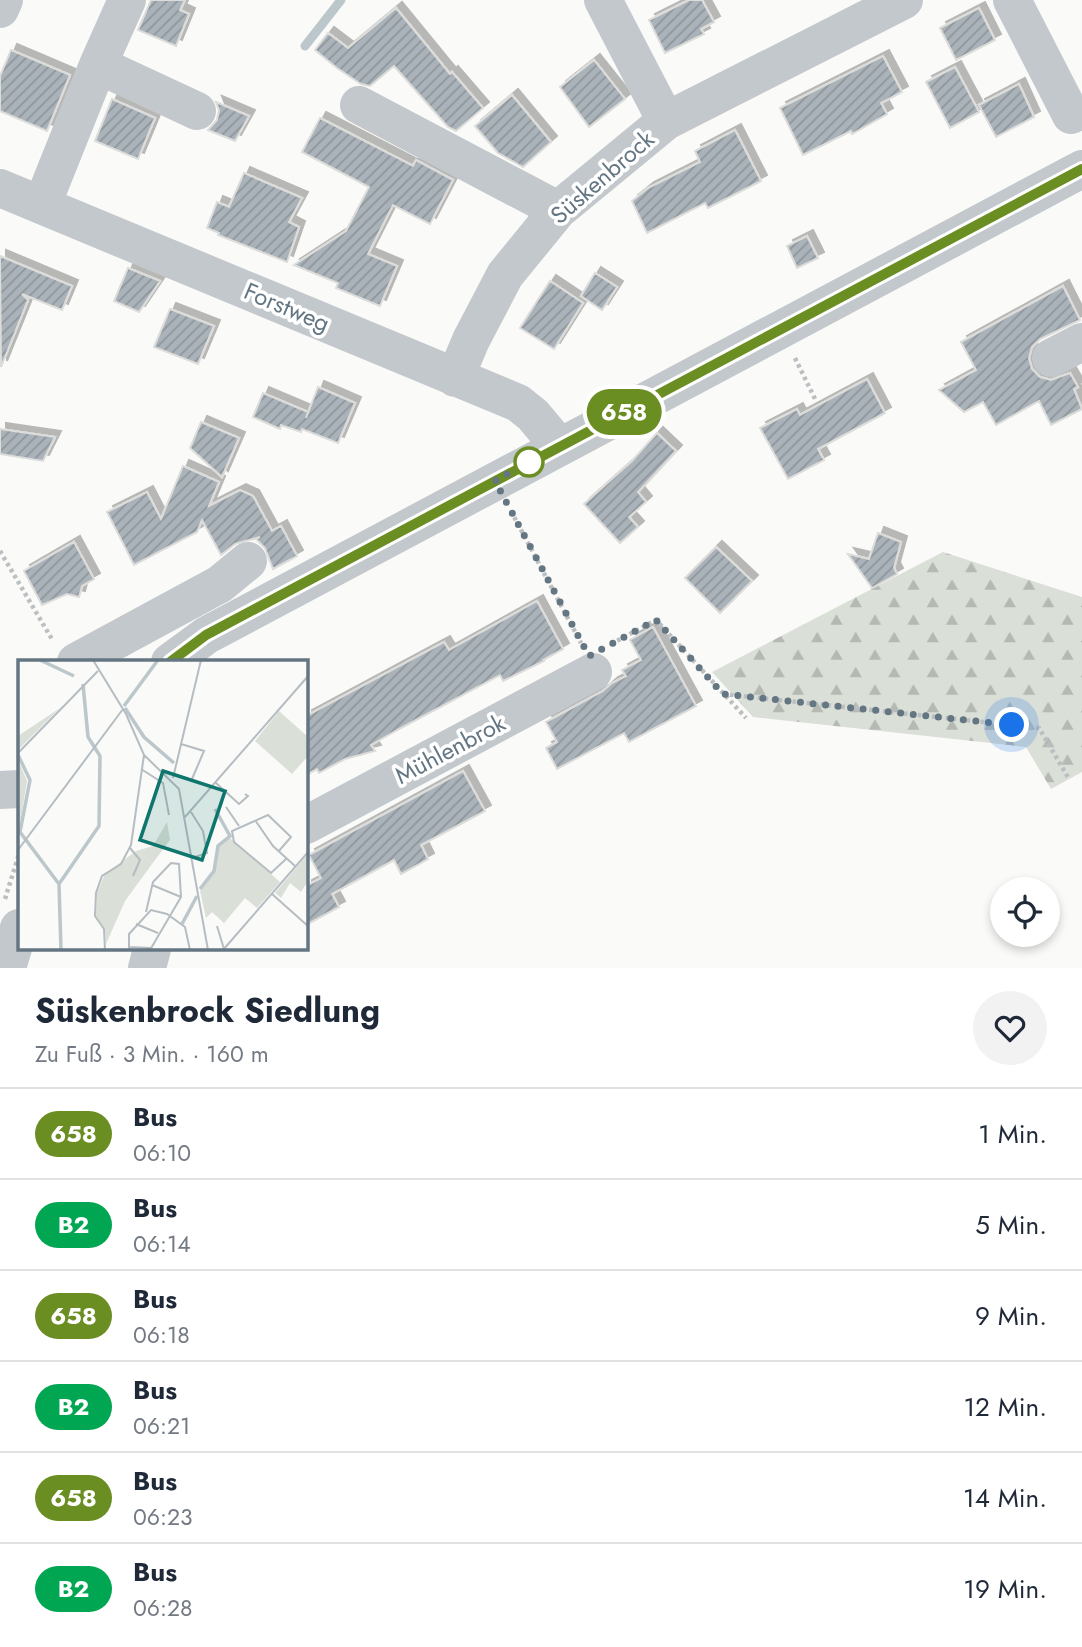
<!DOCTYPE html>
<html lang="de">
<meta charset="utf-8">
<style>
:root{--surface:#fff;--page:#f2f2f3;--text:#1f2937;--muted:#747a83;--line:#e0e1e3}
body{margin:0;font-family:Jost,sans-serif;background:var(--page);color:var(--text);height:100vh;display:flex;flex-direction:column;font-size:26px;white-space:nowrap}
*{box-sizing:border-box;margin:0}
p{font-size:23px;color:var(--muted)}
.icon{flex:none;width:38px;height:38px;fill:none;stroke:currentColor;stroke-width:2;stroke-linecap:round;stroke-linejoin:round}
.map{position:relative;height:968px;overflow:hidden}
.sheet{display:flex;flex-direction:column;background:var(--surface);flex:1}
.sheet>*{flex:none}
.badge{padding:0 14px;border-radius:23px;font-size:24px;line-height:46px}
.fabs{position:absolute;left:990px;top:877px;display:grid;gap:14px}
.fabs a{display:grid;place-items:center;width:70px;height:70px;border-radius:50%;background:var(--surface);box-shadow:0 4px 10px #0003;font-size:35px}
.you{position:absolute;width:35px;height:35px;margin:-18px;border:5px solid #fff;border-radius:50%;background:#1a73e8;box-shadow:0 0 0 10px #1a73e833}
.map>.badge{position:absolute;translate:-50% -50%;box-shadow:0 0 0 4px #fff}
.round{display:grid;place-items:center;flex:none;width:74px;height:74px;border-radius:37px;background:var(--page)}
.head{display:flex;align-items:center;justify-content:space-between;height:119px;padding:0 35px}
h1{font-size:33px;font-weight:700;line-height:52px}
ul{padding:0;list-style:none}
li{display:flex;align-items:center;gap:21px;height:91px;padding:0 35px;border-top:2px solid var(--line)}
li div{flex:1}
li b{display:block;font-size:26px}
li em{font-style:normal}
li .badge{min-width:77px;font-weight:700;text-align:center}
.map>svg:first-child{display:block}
.forest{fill:url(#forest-firs)}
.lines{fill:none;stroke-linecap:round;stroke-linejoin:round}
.stream{stroke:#bbc7cb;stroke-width:9}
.building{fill:url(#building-hatch);stroke:#dcdcda;stroke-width:2;filter:url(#shadow)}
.path{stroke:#bbbfc2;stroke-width:4.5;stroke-dasharray:3.5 3.5;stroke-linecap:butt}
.minor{stroke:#c3c8cc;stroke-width:38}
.line-casing{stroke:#fff;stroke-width:16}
.line{stroke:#6b8e23;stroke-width:10}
.walk{stroke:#657683;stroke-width:7;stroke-dasharray:0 12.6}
.stop-dot{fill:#fff;stroke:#6b8e23;stroke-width:3.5}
.labels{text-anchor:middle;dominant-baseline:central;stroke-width:7;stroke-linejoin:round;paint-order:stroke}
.street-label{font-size:24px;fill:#657683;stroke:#fff}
.inset-river{fill:none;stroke:#bbc7cb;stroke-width:3.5}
.inset-road{fill:none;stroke:#b5bdc2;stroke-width:2}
.view{fill:#0f766e;fill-opacity:0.15;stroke:#0f766e;stroke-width:3.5}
.inset-edge{fill:none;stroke:#657683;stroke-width:3.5}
</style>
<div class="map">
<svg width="1082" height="968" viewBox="0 0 1082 968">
<defs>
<pattern id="forest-firs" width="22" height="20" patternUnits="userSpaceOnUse" patternTransform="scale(1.75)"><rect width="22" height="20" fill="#dadfd7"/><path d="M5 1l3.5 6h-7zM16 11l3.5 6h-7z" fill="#b4b9b4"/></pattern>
<pattern id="building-hatch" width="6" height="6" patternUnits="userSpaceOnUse" patternTransform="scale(1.75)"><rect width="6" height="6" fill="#aab3b9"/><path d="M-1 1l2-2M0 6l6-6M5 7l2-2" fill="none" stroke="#8e969c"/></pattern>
<filter id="shadow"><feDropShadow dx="6" dy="-6" stdDeviation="0" flood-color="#0004"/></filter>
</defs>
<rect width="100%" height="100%" fill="#fafaf8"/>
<!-- forest -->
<path class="forest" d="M 943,552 L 1082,597 L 1082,772 L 1051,789 L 1026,747 L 753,717 L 712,672 Z"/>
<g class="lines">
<!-- stream -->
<path class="stream" d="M 305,46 L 341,0"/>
</g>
<!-- building -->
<path class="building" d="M 151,0 L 185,0 L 180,10 L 189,14 L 176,46 L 138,30 Z
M 689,0 L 702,0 L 714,22 L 701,29 L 704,34 L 665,53 L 649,20 Z
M 396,8 L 450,74 L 452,72 L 483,108 L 456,131 L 448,127 L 394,66 L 370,86 L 361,84 L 337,68 L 315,50 L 328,33 L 348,48 Z
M 979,8 L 995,40 L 956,60 L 940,28 Z
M 11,50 L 70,75 L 47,131 L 0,111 L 0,76 Z
M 883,56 L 902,92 L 881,103 L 887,114 L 852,134 L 851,131 L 803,155 L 780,108 Z
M 594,60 L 625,99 L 589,127 L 560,87 Z
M 955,67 L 979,112 L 950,128 L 926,82 Z
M 1019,84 L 1034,117 L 996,137 L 979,105 Z
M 512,95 L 551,142 L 523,167 L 498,153 L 475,126 Z
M 112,99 L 155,118 L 138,159 L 95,141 Z
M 216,102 L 249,116 L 235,141 L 208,130 L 217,120 L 219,110 Z
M 320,118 L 413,166 L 416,160 L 453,180 L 430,224 L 393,205 L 368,254 L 397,266 L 380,306 L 336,288 L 338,283 L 294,265 L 346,231 L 369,187 L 302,152 Z
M 735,130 L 761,181 L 708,208 L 705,203 L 647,233 L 632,201 L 648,188 L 700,162 L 695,151 Z
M 244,173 L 302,198 L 289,222 L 299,227 L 287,262 L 218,235 L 219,233 L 207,228 L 217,202 L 229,207 Z
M 807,236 L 818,258 L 797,268 L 787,246 Z
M 0,256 L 72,286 L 62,310 L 22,294 L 28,300 L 1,367 Z
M 128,268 L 160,281 L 139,312 L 114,301 Z
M 595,273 L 617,287 L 602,310 L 581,296 Z
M 550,281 L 583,303 L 554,349 L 520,328 Z
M 1063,286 L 1080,320 L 1040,339 L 1032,347 L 1029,358 L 1032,369 L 1040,377 L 1051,380 L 1070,373 L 1078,387 L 1074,389 L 1082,409 L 1051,425 L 1039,401 L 996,425 L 983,402 L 964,412 L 939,390 L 976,370 L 961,342 Z
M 170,309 L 214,326 L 198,364 L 154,347 Z
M 867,379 L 885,413 L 818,449 L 824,460 L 788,479 L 760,428 L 797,409 L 800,415 Z
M 318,387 L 355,403 L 338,443 L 302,429 L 301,432 L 281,425 L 280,429 L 253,417 L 263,393 L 308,412 L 306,418 Z
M 201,422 L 239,438 L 222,477 L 190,448 Z
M 0,429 L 55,437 L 43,461 L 0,454 Z
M 657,433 L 676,451 L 638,492 L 646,502 L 629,517 L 638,527 L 620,543 L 584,504 L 632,461 Z
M 183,466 L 219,482 L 209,506 L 240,490 L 253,496 L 272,531 L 281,526 L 297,556 L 273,569 L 265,548 L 256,539 L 260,537 L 235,544 L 221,555 L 202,520 L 197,532 L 134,565 L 107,512 L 147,492 L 161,519 Z
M 878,533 L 901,542 L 894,568 L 897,574 L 872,588 L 848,554 L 869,559 Z
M 74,542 L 94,579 L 82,586 L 79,597 L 67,594 L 42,605 L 24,571 Z
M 716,547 L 752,581 L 720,613 L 685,578 Z
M 537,601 L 563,649 L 543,660 L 544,661 L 503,681 L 500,675 L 401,728 L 371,745 L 375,751 L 345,759 L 319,773 L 317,769 L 306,775 L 306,716 L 444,642 L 449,650 Z
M 653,627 L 696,706 L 629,742 L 624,733 L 557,769 L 546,748 L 557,742 L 546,722 L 603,691 L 612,683 L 626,676 L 622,670 L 641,660 L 630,640 Z
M 463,771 L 485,811 L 421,845 L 428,859 L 401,874 L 394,860 L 332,894 L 339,907 L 306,925 L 306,886 L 321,878 L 309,855 Z"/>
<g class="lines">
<!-- path -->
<path class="path" d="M 795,358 L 816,401
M 511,511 L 581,643
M 0,551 L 53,641
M 611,644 L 656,620 L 746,718
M 723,694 L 1039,728 L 1069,779
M 5,899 L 19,854"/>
<!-- minor -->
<path class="minor" d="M 603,0 L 666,121
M 1012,0 L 1071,115
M 0,9 L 4,0
M 98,65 L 197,111
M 359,105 L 558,210
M 0,188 L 518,403 L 533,415 L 559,446
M 42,205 L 98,65 L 127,0
M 1051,358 L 1082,342
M 455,378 L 471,340 L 505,275 L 558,210 L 666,121 L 904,0
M 76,662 L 220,584 L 248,561
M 170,662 L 207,635 L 1082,169
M 0,790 L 19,789
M 306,825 L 593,672
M 7,968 L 19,928
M 147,968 L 152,949"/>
</g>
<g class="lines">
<defs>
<path id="line" d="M 170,662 L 206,635 L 1082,169"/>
</defs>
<!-- line casing -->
<use href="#line" class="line-casing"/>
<!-- line -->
<use href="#line" class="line"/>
<!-- walk -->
<path class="walk" d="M 529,462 L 495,481 L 589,656 L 656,620 L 723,694 L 1012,725"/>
</g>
<!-- markers -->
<circle class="stop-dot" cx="529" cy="462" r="14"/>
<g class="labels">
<!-- street labels -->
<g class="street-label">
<text transform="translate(602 177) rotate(-41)">Süskenbrock</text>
<text transform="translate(287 307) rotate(23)">Forstweg</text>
<text transform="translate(450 749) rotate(-28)">Mühlenbrok</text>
</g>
</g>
<!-- overview -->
<g transform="translate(18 660)">
<rect width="290" height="290" fill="#fafaf8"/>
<path d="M 42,48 L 0,90 L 0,76 ZM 261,51 L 290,77 L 290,96 L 274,114 L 237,81 ZM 0,100 L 9,121 L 0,176 ZM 149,162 L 152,180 L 134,204 L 118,191 L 135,186 ZM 212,178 L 262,222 L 239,248 L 227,238 L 206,263 L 194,252 L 188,258 L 182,231 L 196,211 L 201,187 ZM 290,194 L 290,221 L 283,232 L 272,223 L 263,238 L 257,233 Z" fill="#dadfd7"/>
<path d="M 118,191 L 134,204 L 107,241 L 88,284 L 87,269 L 78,256 L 79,233 L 87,214 Z" fill="#dadfd7"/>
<path class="inset-river" d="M 22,0 L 56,16M 106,46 L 140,0M 107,48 L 126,77 L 156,103M 0,95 L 12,120 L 2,172 L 41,224M 182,229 L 196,211 L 200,186 L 212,176 L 197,149M 164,264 L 179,236M 43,290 L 41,224 L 81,166 L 82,96 L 70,77 L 65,24"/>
<path class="inset-road" d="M 75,0 L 108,54 L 126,95 L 161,129 L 190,290M 163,84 L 186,91 L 174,119M 0,93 L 80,11M 123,109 L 145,123 L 151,155M 155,118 L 183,0M 198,123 L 221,144 L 230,136 L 227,134M 208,147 L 221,166M 173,152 L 185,171 L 189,193 L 177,197M 167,157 L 291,15M 237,160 L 255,186 L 277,206M 112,188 L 122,200 L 115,216M 0,190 L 105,49M 260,192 L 273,177 L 250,155 L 214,171 L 216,182 L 253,213 L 268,199M 134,225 L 163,237M 254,234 L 291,267M 128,252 L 135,222 L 153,203 L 161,204 L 163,237 L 132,290M 118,264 L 140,273M 199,266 L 206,289M 111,287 L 133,288M 87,290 L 86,269 L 77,256 L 78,233 L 84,216 L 103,204 L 113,185 L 126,95M 111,290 L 111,274 L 133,250 L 149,254 L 167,267 L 172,290M 205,290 L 291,191"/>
<path class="view" d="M 145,111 L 207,131 L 184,200 L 122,180 Z"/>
<rect width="290" height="290" class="inset-edge"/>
</g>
</svg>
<div class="fabs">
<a><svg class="icon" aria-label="locate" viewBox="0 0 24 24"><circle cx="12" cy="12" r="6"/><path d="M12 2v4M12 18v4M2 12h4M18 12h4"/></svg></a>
</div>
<div class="you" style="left:1012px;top:725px"></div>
<b class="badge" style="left:624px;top:412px;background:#6b8e23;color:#fff">658</b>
</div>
<section class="sheet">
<div class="head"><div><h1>Süskenbrock Siedlung</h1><p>Zu Fuß · 3 Min. · 160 m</p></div><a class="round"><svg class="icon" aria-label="heart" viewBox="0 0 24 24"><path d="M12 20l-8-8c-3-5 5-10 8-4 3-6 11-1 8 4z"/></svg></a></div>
<ul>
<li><span class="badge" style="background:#6b8e23;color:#fff">658</span><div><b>Bus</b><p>06:10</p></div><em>1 Min.</em></li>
<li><span class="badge" style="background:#00a651;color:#fff">B2</span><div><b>Bus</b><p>06:14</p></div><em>5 Min.</em></li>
<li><span class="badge" style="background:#6b8e23;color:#fff">658</span><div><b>Bus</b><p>06:18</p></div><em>9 Min.</em></li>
<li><span class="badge" style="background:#00a651;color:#fff">B2</span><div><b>Bus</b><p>06:21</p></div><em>12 Min.</em></li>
<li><span class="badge" style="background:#6b8e23;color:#fff">658</span><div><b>Bus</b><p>06:23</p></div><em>14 Min.</em></li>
<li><span class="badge" style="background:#00a651;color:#fff">B2</span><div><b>Bus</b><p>06:28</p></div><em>19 Min.</em></li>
</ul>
</section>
